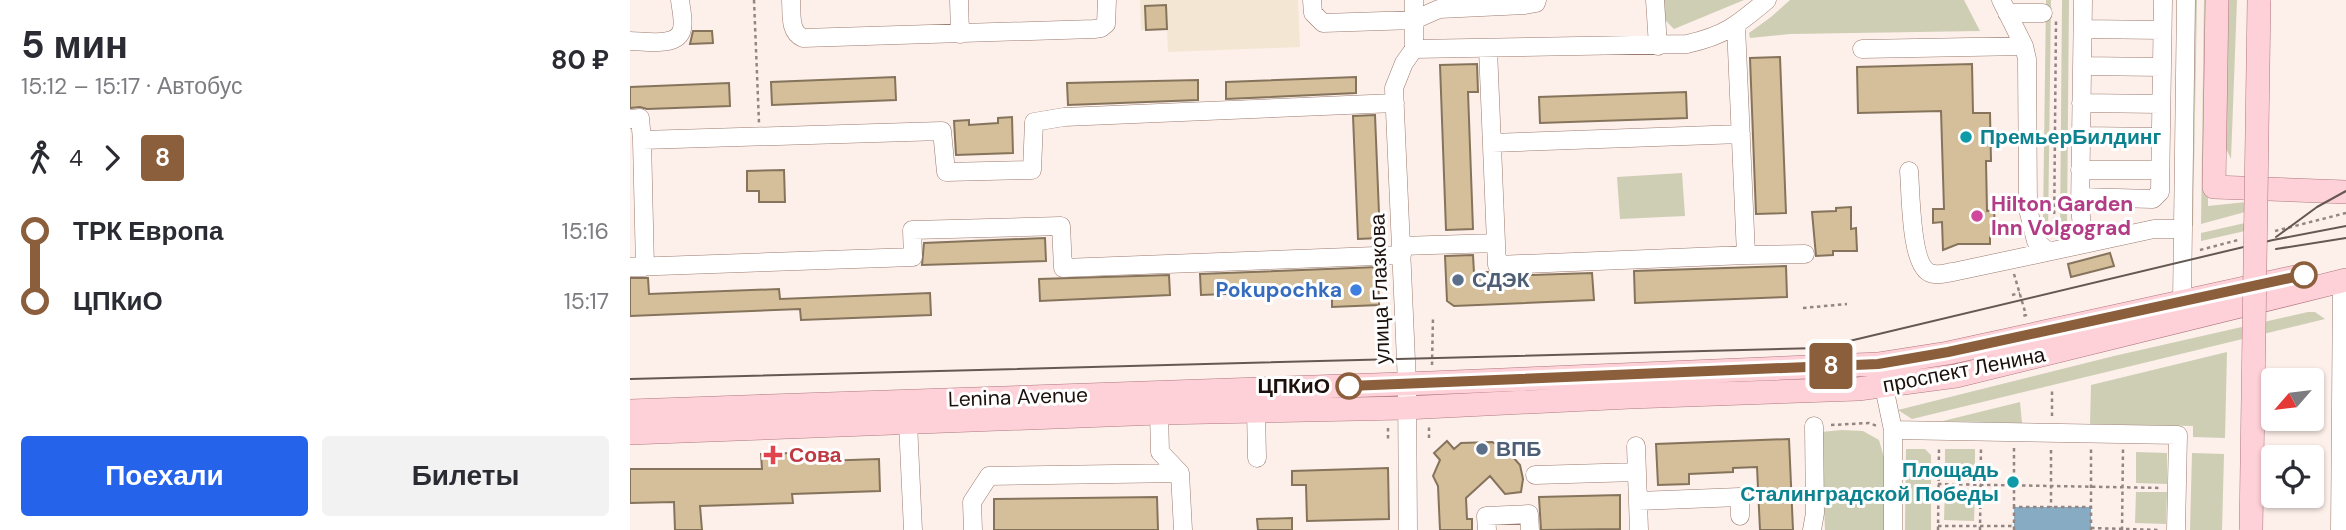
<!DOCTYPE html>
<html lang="ru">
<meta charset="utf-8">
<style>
:root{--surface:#fff;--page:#f2f2f3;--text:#2b2b33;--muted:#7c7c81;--accent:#2563eb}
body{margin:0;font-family:"DM Sans",sans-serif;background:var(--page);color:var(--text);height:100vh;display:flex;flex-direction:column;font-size:26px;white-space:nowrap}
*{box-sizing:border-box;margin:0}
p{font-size:23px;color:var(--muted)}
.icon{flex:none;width:38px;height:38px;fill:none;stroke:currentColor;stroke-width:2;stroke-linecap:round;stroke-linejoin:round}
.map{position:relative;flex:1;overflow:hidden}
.details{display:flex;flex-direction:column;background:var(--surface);width:630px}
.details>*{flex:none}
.badge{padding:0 14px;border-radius:5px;font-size:24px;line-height:46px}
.needle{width:46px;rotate:242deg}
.fabs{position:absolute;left:1631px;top:368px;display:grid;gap:14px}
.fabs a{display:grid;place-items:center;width:63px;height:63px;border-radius:7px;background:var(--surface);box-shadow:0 2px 5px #0004;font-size:35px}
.map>.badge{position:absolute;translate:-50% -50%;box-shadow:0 0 0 4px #fff}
.legs{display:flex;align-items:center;gap:10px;height:77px;padding:0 21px;font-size:23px}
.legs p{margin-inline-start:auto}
.head{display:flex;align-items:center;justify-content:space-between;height:119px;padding:0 21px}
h1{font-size:38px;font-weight:700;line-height:52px}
.button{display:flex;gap:14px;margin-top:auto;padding:14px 21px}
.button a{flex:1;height:80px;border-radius:7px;background:var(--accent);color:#fff;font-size:28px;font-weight:700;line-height:80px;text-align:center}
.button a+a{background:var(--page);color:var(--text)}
ul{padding:0 21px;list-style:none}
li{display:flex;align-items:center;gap:24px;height:70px;font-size:26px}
li i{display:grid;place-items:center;width:10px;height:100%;margin:0 9px;background:currentColor}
li i::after{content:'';width:18px;height:18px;margin:-9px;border:5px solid;border-radius:50%;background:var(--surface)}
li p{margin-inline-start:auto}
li:first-child i{background:linear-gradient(#0000 50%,currentColor 0)}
li:last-child i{background:linear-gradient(currentColor 50%,#0000 0)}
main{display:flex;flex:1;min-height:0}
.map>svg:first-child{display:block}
.medical{fill:#f3e7d3}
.green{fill:#cdceb4}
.water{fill:#86abc3}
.building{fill:#d5bf9b;stroke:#85745b;stroke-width:2}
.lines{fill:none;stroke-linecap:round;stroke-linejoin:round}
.minor-casing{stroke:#9a7b6f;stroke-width:19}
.major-casing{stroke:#af787f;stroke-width:24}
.path{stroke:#938682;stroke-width:2.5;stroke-dasharray:3.5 3.5;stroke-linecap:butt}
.minor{stroke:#fff;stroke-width:18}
.major{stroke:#fed0d7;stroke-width:23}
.tram{stroke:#645853;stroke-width:2}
.major-bridge-casing{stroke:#af787f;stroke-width:24;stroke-linecap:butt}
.major-bridge{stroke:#fed0d7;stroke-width:23}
.line-1-casing{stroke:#fff;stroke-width:16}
.line-1{stroke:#8b5e3c;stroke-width:10}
.culture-dot{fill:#0f9aa8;stroke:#fff;stroke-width:2.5}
.hotel-dot{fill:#d1479c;stroke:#fff;stroke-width:2.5}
.stop-1-dot{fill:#fff;stroke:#8b5e3c;stroke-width:3.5}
.service-dot{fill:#5c6f8a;stroke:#fff;stroke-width:2.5}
.shop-dot{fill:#3f7fe0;stroke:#fff;stroke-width:2.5}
.health-dot{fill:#e0444e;stroke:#fff;stroke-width:2.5}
.labels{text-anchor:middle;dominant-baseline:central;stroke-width:6;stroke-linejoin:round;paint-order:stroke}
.culture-label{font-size:21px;font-weight:bold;fill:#0d838f;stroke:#fff;text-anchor:start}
.hotel-label{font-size:21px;font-weight:bold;fill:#b23c85;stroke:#fff;text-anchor:start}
.service-label{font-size:21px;font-weight:bold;fill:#4e5e75;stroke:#fff;text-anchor:start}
.street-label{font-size:21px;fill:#1b100c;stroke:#fff}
.shop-label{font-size:21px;font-weight:bold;fill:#366cbe;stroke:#fff;text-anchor:end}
.stop-label{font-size:21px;font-weight:bold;fill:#1b100c;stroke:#fff;text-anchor:end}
.health-label{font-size:21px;font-weight:bold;fill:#be3a42;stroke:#fff;text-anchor:start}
</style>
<main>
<section class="details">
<div class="head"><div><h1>5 мин</h1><p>15:12 – 15:17 · Автобус</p></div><b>80 ₽</b></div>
<div class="legs"><svg class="icon" aria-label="walk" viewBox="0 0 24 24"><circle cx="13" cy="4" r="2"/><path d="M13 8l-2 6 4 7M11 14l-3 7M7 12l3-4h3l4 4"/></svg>4<svg class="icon" aria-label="forward" viewBox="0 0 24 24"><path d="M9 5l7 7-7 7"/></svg><b class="badge" style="background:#8b5e3c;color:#fff">8</b></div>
<ul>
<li><i style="color:#8b5e3c"></i><b>ТРК Европа</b><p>15:16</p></li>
<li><i style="color:#8b5e3c"></i><b>ЦПКиО</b><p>15:17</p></li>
</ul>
<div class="button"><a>Поехали</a><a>Билеты</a></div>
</section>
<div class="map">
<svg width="1716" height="530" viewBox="0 0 1716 530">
<rect width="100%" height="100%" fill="#fdefea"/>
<!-- medical -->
<path class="medical" d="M 510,0 L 668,0 L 670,47 L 538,52 L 537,29 L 511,30 Z"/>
<!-- green -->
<path class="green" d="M 1029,0 L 1114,0 L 1044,29 L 1030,15 Z
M 1160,0 L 1334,0 L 1350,31 L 1160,34 L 1120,38 L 1119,33 L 1141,17 Z
M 1416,0 L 1421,0 L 1418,234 L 1414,229 L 1413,222 Z
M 1432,0 L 1439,0 L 1437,225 L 1437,230 L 1430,235 Z
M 1563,0 L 1567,0 L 1563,226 L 1559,227 Z
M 1574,0 L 1580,0 L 1578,206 L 1616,202 L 1615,212 L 1571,224 Z
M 1596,0 L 1607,0 L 1601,159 L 1593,142 Z
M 1052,173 L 1055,216 L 990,219 L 987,177 Z
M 1615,223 L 1615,231 L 1571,241 L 1571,233 Z
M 1678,312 L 1685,312 L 1695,319 L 1282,419 L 1268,410 L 1484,356 Z
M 1597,352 L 1595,438 L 1563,437 L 1563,426 L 1460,424 L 1461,385 Z
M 1390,402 L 1392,423 L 1313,421 Z
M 1212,430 L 1233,431 L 1249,440 L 1255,461 L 1255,530 L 1195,530 L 1191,432 Z
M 1276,449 L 1295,449 L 1301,455 L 1301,530 L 1275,530 Z
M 1315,449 L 1345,449 L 1345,480 L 1315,480 Z
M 1506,452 L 1537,453 L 1537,484 L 1506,483 Z
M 1562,453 L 1594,454 L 1592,530 L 1560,530 Z
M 1315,488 L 1345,489 L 1344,521 L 1314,520 Z
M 1506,492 L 1537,492 L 1536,524 L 1505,523 Z"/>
<!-- water -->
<path class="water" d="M 1384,507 L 1461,507 L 1461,530 L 1384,530 Z"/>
<!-- building -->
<path class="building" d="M 536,5 L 537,29 L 516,30 L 515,6 Z
M 63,31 L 82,31 L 83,43 L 60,44 Z
M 1150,57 L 1156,213 L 1126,214 L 1120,58 Z
M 847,64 L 848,92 L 838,92 L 843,229 L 816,230 L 810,65 Z
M 1342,64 L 1343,113 L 1360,113 L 1361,161 L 1356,161 L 1357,211 L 1364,210 L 1365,225 L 1360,225 L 1360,244 L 1328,244 L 1313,250 L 1312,222 L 1303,223 L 1303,209 L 1314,209 L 1311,111 L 1228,113 L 1227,67 Z
M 265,77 L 266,100 L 142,105 L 141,82 Z
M 726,77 L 726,93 L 596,99 L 596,82 Z
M 568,80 L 568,100 L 438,105 L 437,83 Z
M 99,83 L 100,106 L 17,109 L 10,107 L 0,108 L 0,87 Z
M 1056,92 L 1057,118 L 910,123 L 909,97 Z
M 745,115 L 750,238 L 728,239 L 723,116 Z
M 382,117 L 383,153 L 326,155 L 324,121 L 339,120 L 339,125 L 368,123 L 368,118 Z
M 154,170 L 155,202 L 129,202 L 129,191 L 117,191 L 117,171 Z
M 1221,207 L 1221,229 L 1226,228 L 1227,251 L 1203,251 L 1203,255 L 1186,256 L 1182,212 L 1206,211 L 1206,208 Z
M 415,238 L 416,261 L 292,265 L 294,243 Z
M 1480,253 L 1484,266 L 1441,277 L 1438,264 Z
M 843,255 L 844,273 L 858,272 L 867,276 L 962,273 L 964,300 L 824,306 L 817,301 L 815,256 Z
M 1156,266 L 1157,297 L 1005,303 L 1004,271 Z
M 748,267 L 749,305 L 702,307 L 702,290 L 571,295 L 570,274 Z
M 539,275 L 540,295 L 410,301 L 409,279 Z
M 0,278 L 18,278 L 19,294 L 149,289 L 150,299 L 300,293 L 301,315 L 171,320 L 170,309 L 0,316 Z
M 1159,439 L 1163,530 L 1130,530 L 1127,467 L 1103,468 L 1103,472 L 1059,474 L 1059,484 L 1028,485 L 1026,444 Z
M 817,441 L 824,449 L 831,443 L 862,442 L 872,447 L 877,442 L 887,450 L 882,456 L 890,465 L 893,479 L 891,492 L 875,494 L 860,476 L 836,498 L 837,519 L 842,519 L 842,530 L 810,530 L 808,486 L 803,476 L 810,460 L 804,453 Z
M 162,453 L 162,462 L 249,459 L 250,491 L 162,494 L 163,503 L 70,506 L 72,530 L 45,530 L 44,502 L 0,503 L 0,469 L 132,469 L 131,454 Z
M 758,468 L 759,519 L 677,521 L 676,485 L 662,485 L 662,471 Z
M 990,495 L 990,529 L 911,530 L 909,497 Z
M 527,497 L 528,530 L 364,530 L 364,499 Z
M 662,518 L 662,530 L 628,530 L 627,519 Z"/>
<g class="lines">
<defs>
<path id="minor" d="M 161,0 C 162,14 159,32 173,38 L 464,29 L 471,28 L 476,24 L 477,0
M 329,0 L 330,34
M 682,0 L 683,13 L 693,23 L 784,20 L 809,9 L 895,5 L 906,3 L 907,0
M 784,0 L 784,49
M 1025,0 L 1028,46
M 1371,0 L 1394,46 L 1397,59 L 1398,209 L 1406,241 L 1416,250 L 1422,251 L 1524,229 L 1553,229
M 1377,13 L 1413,13
M 1453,29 L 1532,30
M 0,41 C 15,41 48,48 52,29 C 54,21 51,9 50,0
M 858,49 L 866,243
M 1232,49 L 1394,46
M 1452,66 L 1532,67
M 1451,103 L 1531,104
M 0,119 L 10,118 L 12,140
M 1451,136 L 1531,137
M 862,143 L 1111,134
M 1450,170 L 1530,170
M 1279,171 C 1281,192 1280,265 1300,273 C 1307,276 1316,273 1323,272 L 1422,251
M 1450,197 L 1523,199 L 1530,192 L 1533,0
M 771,246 L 866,243 L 867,265 L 1116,255 L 1106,26
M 1436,248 C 1454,234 1453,231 1450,209 L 1453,0
M 1116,255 L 1175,254
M 0,267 L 283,257 L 282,230 L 431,226 L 433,268 L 772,255
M 15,267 L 12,140 L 312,131 L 316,172 L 402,170 L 404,122 L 434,117 L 765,103
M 1552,302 L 1556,0
M 1254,387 L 1263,430 L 1263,530
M 626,411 L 627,458
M 529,413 L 530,452 L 550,473 L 553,530
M 278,423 L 283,530
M 1263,430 L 1548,435 L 1546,530
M 1006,446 L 1009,530
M 905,475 L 1007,472
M 1008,501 L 1110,497 L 1110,516
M 343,530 L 342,502 L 359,476 L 550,473
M 778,530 L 777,384 L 764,88 L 774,63 L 784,49 L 1057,44 C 1096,35 1107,25 1137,0
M 857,530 L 856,516 L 899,514 L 900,530
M 1182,530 L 1185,513 L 1184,426
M 1710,530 L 1712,281"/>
<path id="major" d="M 1587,0 L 1584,187 L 1716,192
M 0,411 L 800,383 L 1248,364 L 1318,353 L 1670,276
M 0,433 L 529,413 L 775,408 L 1000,397 L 1228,389 L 1326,376 L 1716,280"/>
</defs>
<!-- minor casing -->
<use href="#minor" class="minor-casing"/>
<!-- major casing -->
<use href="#major" class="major-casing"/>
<!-- path -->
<path class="path" d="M 124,0 L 129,123
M 1645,231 L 1716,213
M 1424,235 L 1426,21
M 1570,250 L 1608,240
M 1384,274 L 1396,315 L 1393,316
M 1382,295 L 1390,293
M 1173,308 L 1217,304
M 802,365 L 803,317
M 1422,416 L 1422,391
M 1201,425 L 1239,423 L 1247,426
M 758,428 L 758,441
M 799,438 L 799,424
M 1384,448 L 1384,507
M 1421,450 L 1421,507
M 1308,484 L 1532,488
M 1308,526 L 1384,526
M 1461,528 L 1531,530
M 1308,530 L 1309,447
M 1350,530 L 1351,446
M 1384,530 L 1384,507 L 1461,507
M 1461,530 L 1461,447
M 1492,530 L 1493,449"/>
<!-- minor -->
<use href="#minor" class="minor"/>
<!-- major -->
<use href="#major" class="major"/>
<!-- tram -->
<path class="tram" d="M 1646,237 L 1687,207 L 1716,191
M 1646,249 L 1716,238
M 0,379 L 1190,348 L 1643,240 L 1716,226"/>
<defs>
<path id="major-bridge" d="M 1621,530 L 1629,0"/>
</defs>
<!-- major-bridge casing -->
<use href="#major-bridge" class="major-bridge-casing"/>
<!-- major-bridge -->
<use href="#major-bridge" class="major-bridge"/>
</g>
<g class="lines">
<defs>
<path id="line-1" d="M 719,386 L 1248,364 L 1318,352 L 1674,275"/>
</defs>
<!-- line-1 casing -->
<use href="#line-1" class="line-1-casing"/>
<!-- line-1 -->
<use href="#line-1" class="line-1"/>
</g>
<!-- markers -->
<g class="culture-dot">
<circle cx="1336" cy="137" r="7"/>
<circle cx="1383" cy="482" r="7"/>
</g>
<circle class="hotel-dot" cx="1347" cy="216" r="7"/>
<g class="stop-1-dot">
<circle cx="1674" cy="275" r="12"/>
<circle cx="719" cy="386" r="12"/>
</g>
<g class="service-dot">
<circle cx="828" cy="280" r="7"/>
<circle cx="852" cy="449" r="7"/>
</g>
<circle class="shop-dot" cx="726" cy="290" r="7"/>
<path class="health-dot" d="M139.5 444.5h7v7h7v7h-7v7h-7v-7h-7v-7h7z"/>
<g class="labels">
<!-- culture labels -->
<g class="culture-label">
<text x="1350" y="137">ПремьерБилдинг</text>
<text x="1369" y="470" text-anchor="end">Площадь<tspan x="1369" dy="24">Сталинградской Победы</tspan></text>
</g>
<!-- hotel labels -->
<g class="hotel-label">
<text x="1361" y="204">Hilton Garden<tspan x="1361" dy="24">Inn Volgograd</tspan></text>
</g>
<!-- service labels -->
<g class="service-label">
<text x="842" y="280">СДЭК</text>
<text x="866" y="449">ВПБ</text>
</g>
<!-- street labels -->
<g class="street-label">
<text transform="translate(750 289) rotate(-92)">улица Глазкова</text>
<text transform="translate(1334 370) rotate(-11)">проспект Ленина</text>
<text transform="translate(388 397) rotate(-2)">Lenina Avenue</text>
</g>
<!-- shop labels -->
<g class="shop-label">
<text x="712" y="290">Pokupochka</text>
</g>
<!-- stop labels -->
<g class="stop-label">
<text x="700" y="386">ЦПКиО</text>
</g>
<!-- health labels -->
<g class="health-label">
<text x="159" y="455">Сова</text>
</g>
</g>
</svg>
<div class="fabs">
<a><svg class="needle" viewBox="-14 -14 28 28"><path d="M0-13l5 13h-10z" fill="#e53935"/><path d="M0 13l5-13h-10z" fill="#7c7c81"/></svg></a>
<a><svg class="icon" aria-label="locate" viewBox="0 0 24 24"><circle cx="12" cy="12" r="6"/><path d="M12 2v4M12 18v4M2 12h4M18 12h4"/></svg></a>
</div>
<b class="badge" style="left:1201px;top:366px;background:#8b5e3c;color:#fff">8</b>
</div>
</main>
